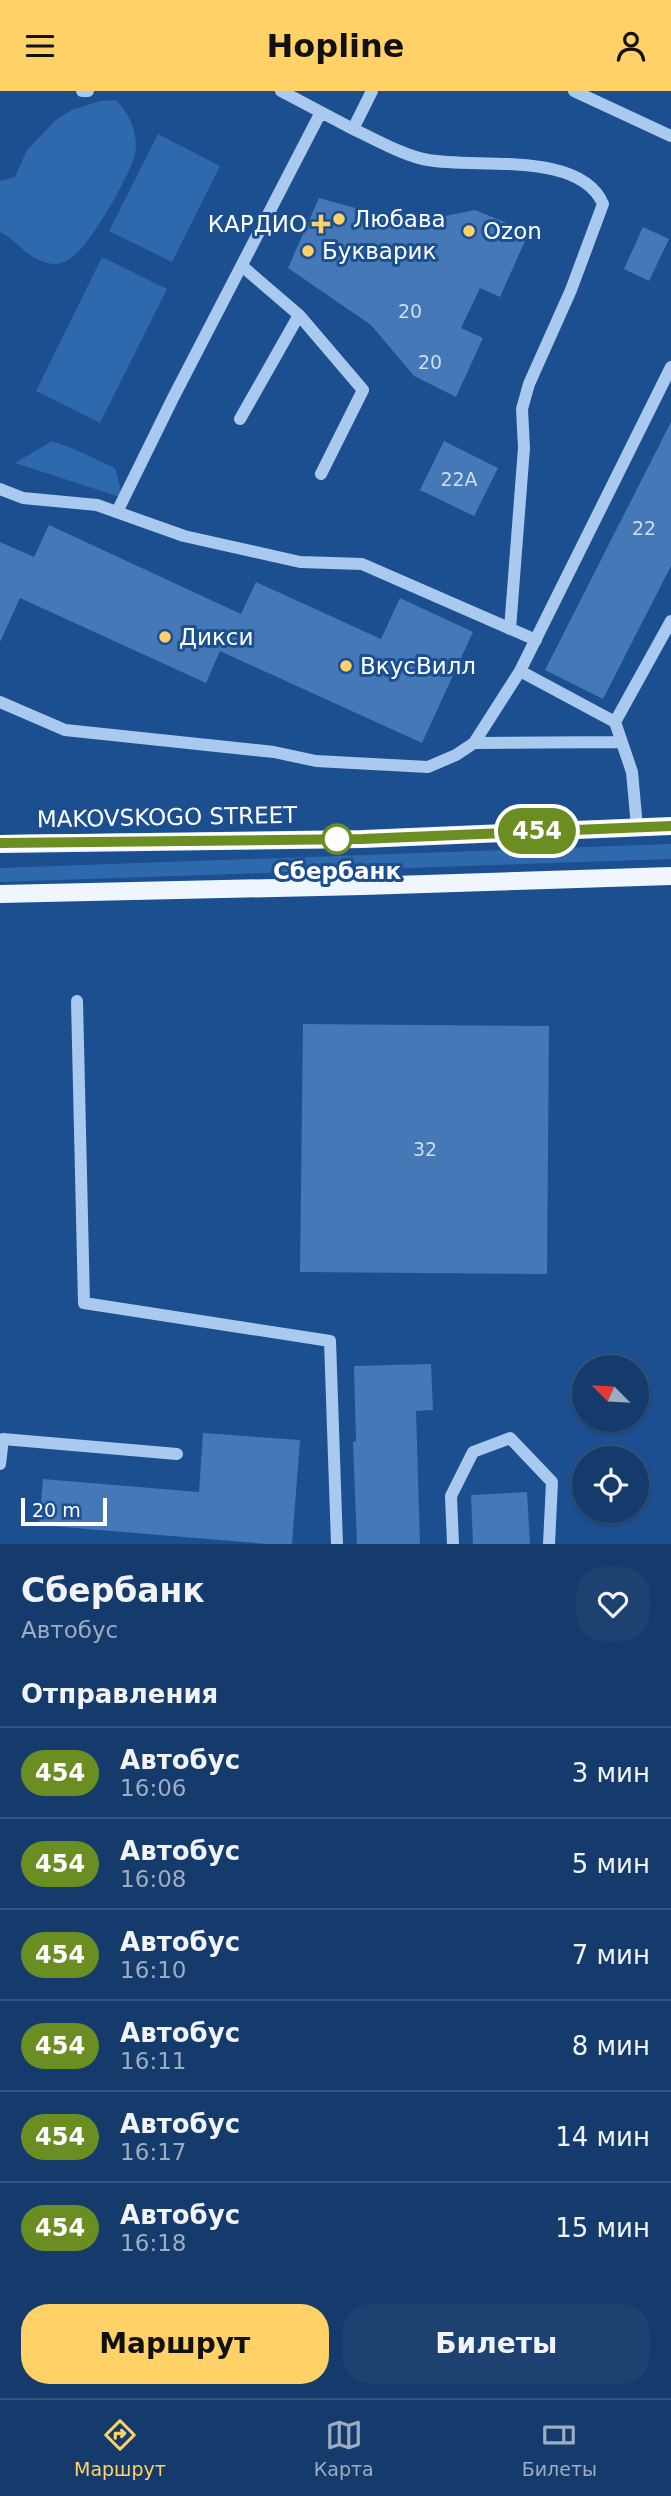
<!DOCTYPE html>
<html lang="ru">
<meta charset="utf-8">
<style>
:root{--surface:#143b6b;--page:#1d4271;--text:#f1f3f6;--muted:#9dadc1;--line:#33557e;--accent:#ffd166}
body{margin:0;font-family:"DejaVu Sans",sans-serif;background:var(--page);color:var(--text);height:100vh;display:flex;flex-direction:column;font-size:26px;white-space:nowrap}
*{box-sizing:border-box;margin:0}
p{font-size:23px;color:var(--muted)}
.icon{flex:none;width:38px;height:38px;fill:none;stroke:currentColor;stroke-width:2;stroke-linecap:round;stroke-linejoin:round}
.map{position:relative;height:1453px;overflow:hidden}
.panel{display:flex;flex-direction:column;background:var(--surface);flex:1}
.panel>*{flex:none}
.badge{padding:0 14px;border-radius:23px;font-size:24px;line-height:46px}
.needle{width:46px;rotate:294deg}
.tools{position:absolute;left:572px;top:1264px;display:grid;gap:14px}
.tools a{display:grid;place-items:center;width:77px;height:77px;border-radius:50%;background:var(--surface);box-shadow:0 2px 5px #0004,0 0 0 2px var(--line);font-size:35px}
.scale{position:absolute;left:21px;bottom:18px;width:86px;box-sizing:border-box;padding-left:7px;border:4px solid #fff;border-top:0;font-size:19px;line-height:24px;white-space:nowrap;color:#fff;-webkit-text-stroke:5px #1b4f8f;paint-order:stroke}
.map>.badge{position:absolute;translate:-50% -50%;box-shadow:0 0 0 4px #fff}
h2{padding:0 21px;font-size:26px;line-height:63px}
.round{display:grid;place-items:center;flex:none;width:74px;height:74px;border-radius:28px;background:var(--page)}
.headline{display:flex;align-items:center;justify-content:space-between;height:119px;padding:0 21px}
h1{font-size:33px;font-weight:700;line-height:52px}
.action{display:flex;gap:14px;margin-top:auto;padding:14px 21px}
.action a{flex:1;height:80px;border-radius:28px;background:var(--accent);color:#111;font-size:28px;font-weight:700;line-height:80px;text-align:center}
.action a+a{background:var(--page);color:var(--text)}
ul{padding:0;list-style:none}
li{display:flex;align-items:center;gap:21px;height:91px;padding:0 21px;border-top:2px solid var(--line)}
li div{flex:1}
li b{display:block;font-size:26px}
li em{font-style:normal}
li .badge{min-width:77px;font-weight:700;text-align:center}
header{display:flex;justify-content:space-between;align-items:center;height:91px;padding:0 21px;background:var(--accent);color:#111;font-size:32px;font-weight:700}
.tab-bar{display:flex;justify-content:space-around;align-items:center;height:98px;border-top:2px solid var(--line);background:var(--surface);font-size:19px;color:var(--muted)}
.tab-bar a{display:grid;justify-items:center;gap:4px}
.tab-bar .selected{color:var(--accent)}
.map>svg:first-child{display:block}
.green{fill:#2e69ad}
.building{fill:#4478b7}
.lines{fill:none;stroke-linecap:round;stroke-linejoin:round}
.minor{stroke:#a9c9ee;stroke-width:12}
.major{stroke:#f0f6ff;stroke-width:18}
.line-casing{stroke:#fff;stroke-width:16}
.line{stroke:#6b8e23;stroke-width:10}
.poi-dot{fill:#ffd166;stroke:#1b4f8f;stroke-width:2.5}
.stop-dot{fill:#fff;stroke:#6b8e23;stroke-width:3.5}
.labels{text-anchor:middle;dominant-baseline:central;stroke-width:6;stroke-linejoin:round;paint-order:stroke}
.number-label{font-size:19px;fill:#d0dded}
.poi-label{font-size:23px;fill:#fff;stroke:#1b4f8f;text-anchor:start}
.street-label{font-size:23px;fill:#fff;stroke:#1b4f8f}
.stop-label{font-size:23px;font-weight:bold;fill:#fff;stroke:#1b4f8f}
</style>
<header><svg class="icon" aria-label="menu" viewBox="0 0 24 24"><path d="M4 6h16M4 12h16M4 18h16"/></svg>Hopline<svg class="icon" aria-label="person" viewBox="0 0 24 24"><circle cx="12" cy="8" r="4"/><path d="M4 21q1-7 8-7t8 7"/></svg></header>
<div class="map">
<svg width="671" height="1453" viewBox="0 0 671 1453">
<rect width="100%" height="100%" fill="#1b4f8f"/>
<!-- green -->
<path class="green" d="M 116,9 C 129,21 139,44 135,63 C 131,82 93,148 78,161 C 72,167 63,173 55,173 C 30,172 20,151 0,141 L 0,90 L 15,86 L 27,59 L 58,27 L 72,19 L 100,10 Z
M 158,43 L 220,75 L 172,171 L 109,140 Z
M 102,166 L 167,198 L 100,332 L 36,300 Z
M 52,350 L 74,358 L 115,377 L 123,407 L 15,372 Z
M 671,753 L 671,768 L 0,791 L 0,777 Z"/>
<!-- building -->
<path class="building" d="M 319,107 L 410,132 L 475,119 L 529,141 L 500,206 L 480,197 L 461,237 L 483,247 L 456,306 L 414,285 L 371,234 L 288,177 Z
M 643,136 L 669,148 L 649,190 L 624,178 Z
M 671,331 L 671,475 L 603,608 L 545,579 Z
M 444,350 L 498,377 L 474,425 L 420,399 Z
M 49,434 L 241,523 L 256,491 L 381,548 L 400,507 L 473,541 L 422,652 L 220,560 L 206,592 L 20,507 L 0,551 L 0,451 L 34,466 Z
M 303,933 L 549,935 L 547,1183 L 300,1181 Z
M 431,1273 L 433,1319 L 416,1320 L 420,1453 L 357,1453 L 353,1351 L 356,1350 L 354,1275 Z
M 203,1342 L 300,1349 L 292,1453 L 267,1453 L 39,1434 L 43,1388 L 199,1401 Z
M 527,1401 L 530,1453 L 473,1453 L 471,1404 Z"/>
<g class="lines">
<!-- minor -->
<path class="minor" d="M 82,0 L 88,0
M 281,0 L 353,38 L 372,0
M 574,0 L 671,45
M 353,38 C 375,48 404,65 428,69 C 476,78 580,59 603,113 L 571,199 L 529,293 L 522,318 L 524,357 L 510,538
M 242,175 L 299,224 L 363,299 L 321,383
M 240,328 L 299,224
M 0,398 L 23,407 L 97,414 L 184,445 L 300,471 L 362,473 L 536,549
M 117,421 L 173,307 L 321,21
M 520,580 L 615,631 L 632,681 L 637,736
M 0,611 L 65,639 L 274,661 L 316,670 L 428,676 L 456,664 L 474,652 L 520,580 L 671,276
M 615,631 L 671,530
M 474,652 L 622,651
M 77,910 L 84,1212 L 330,1250 L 337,1453
M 0,1373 L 3,1348 L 177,1363
M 453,1453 L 451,1405 L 473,1361 L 510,1347 L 552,1391 L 549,1453"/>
<!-- major -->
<path class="major" d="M 0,753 L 363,748 L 671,735
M 0,803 L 363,795 L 671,785"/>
</g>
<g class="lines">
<defs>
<path id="line" d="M 0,752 L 362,748 L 671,735"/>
</defs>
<!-- line casing -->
<use href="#line" class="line-casing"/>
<!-- line -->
<use href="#line" class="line"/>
</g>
<!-- markers -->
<g class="poi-dot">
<circle cx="339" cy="128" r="7"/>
<path d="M317.5 122.5h7v7h7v7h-7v7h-7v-7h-7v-7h7z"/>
<circle cx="469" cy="140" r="7"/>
<circle cx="308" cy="160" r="7"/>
<circle cx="165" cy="546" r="7"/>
<circle cx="346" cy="575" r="7"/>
</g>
<circle class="stop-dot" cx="337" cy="748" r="14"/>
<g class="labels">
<!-- number labels -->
<g class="number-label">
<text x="410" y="220">20</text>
<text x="430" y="271">20</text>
<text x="459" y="388">22А</text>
<text x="644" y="437">22</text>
<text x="425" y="1058">32</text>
</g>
<!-- poi labels -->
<g class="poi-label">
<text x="353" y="128">Любава</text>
<text x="307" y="133" text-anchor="end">КАРДИО</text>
<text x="483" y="140">Ozon</text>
<text x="322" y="160">Букварик</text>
<text x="179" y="546">Дикси</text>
<text x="360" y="575">ВкусВилл</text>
</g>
<!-- street labels -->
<g class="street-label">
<text transform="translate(167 726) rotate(-1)">MAKOVSKOGO STREET</text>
</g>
<!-- stop labels -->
<g class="stop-label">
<text x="337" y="780">Сбербанк</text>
</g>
</g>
</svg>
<div class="tools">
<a><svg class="needle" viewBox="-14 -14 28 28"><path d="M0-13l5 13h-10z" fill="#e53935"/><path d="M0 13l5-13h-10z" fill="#9dadc1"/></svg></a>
<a><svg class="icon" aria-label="locate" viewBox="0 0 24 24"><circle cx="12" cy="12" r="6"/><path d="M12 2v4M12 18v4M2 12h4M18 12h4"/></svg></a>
</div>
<div class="scale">20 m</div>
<b class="badge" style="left:537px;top:740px;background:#6b8e23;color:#fff">454</b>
</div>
<section class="panel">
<div class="headline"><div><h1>Сбербанк</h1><p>Автобус</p></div><a class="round"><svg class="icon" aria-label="heart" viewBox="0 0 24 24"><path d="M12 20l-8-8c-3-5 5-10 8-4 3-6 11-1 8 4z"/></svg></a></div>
<h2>Отправления</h2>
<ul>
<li><span class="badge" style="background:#6b8e23;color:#fff">454</span><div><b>Автобус</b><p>16:06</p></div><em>3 мин</em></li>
<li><span class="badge" style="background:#6b8e23;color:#fff">454</span><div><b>Автобус</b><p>16:08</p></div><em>5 мин</em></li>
<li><span class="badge" style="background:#6b8e23;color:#fff">454</span><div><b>Автобус</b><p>16:10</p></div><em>7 мин</em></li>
<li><span class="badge" style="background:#6b8e23;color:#fff">454</span><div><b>Автобус</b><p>16:11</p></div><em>8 мин</em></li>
<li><span class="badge" style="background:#6b8e23;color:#fff">454</span><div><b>Автобус</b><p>16:17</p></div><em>14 мин</em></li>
<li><span class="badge" style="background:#6b8e23;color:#fff">454</span><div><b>Автобус</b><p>16:18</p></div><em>15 мин</em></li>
</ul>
<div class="action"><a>Маршрут</a><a>Билеты</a></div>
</section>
<nav class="tab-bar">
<a class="selected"><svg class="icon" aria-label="directions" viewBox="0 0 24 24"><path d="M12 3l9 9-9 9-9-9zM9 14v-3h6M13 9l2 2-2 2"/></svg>Маршрут</a>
<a><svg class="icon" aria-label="map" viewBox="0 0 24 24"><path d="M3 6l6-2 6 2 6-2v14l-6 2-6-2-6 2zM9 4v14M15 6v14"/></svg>Карта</a>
<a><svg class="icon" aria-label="tickets" viewBox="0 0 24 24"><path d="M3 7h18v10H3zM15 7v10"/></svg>Билеты</a>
</nav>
